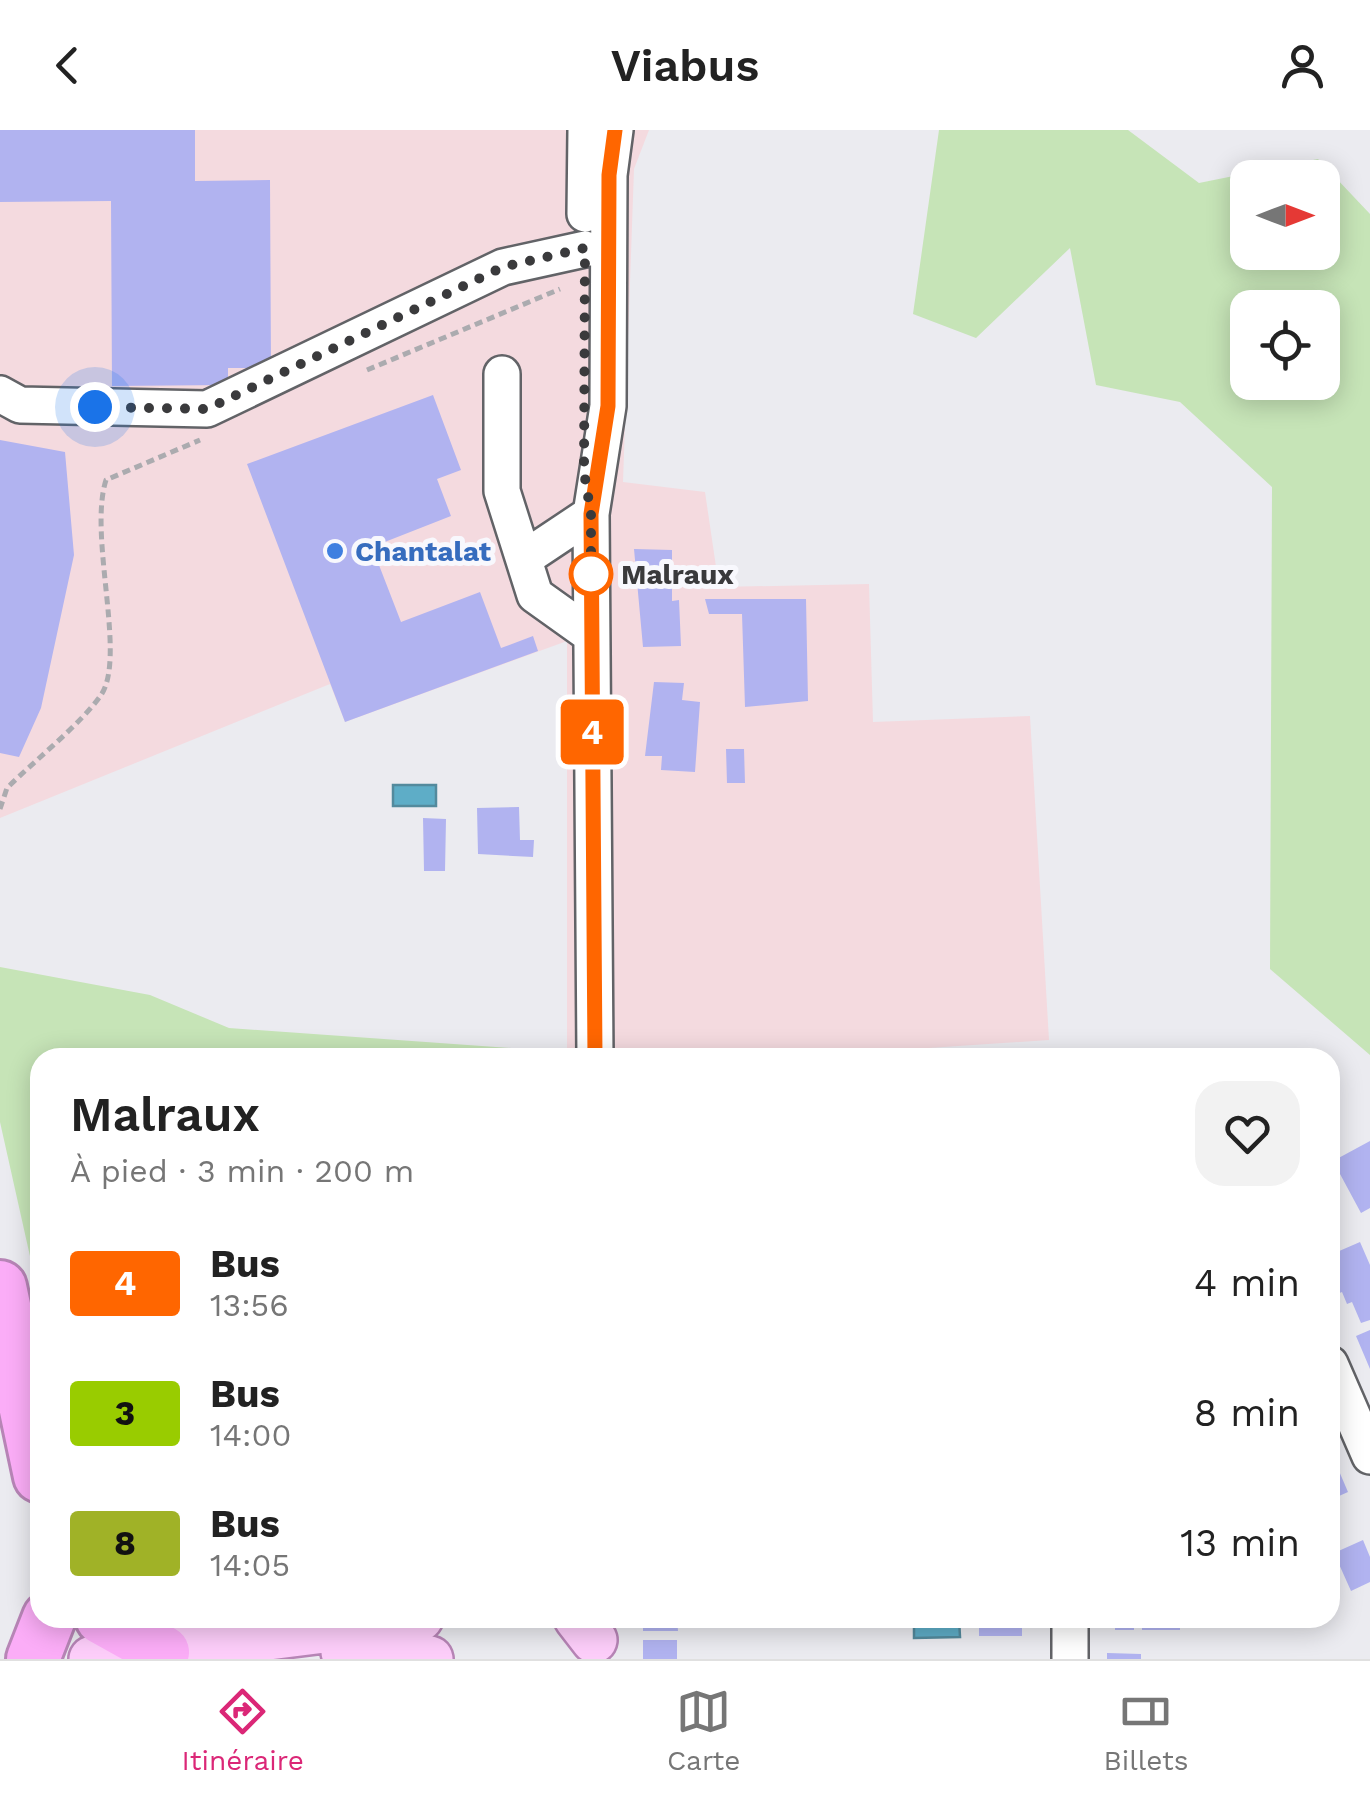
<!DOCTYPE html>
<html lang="fr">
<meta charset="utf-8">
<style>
:root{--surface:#fff;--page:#f2f2f2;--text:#222;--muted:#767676;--line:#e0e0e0;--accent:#db2777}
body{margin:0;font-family:"Work Sans",sans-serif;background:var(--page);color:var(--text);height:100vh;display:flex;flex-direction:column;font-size:38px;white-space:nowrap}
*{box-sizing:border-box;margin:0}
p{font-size:32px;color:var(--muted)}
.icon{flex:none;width:55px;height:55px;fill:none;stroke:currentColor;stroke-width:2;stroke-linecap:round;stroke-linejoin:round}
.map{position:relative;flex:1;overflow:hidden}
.details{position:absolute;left:30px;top:918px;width:1310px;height:580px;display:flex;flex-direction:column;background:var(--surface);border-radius:30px;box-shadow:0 5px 25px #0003}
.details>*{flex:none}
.badge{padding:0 20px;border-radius:8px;font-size:35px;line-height:65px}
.needle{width:65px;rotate:90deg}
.controls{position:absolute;left:1230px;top:30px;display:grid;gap:20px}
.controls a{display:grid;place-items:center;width:110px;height:110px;border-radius:20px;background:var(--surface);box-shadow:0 5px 25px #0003;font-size:50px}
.you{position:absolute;width:50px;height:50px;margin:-25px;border:8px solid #fff;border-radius:50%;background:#1a73e8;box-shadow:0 0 0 15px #1a73e833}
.map>.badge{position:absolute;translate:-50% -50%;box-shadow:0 0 0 5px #fff}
.round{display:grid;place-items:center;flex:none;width:105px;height:105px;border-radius:30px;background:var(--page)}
.head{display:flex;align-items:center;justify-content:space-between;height:170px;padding:0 40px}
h1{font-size:48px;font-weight:600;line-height:75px}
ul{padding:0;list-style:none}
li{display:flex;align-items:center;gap:30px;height:130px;padding:0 40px}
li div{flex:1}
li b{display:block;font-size:38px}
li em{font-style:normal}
li .badge{min-width:110px;font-weight:700;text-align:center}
header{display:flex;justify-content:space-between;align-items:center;height:130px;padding:0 40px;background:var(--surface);font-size:45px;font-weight:600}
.tab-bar{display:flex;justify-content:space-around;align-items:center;height:140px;border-top:2px solid var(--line);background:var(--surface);font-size:28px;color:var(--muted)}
.tab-bar a{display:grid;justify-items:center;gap:5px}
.tab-bar .active{color:var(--accent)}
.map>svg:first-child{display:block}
.commercial{fill:#f4dadf}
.green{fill:#c6e4b7;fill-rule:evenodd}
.water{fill:#5eadc7;stroke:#538a9d;stroke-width:2.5}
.building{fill:#b1b3f0}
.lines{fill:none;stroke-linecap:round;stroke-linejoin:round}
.minor-casing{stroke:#626367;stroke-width:40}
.major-casing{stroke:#b785b6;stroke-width:50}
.highway-casing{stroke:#b785b6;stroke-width:58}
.path{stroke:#ababaf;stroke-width:5;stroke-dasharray:8 5;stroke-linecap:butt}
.minor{stroke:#fff;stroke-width:35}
.major{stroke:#fdcefa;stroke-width:45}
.highway{stroke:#fbadf7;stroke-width:52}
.line-casing{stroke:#fff;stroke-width:22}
.line{stroke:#f60;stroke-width:15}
.walk{stroke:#3a3a3c;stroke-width:10;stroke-dasharray:0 18}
.shop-dot{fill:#3f7fe0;stroke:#f8f8fd;stroke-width:4}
.stop-dot{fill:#fff;stroke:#f60;stroke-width:5}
.labels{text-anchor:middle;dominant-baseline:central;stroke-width:10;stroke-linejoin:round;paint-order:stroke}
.shop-label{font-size:28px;font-weight:bold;fill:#366cbe;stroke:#f8f8fd;text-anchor:start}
.stop-label{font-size:28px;font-weight:bold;fill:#3a3a3c;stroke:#f8f8fd;text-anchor:start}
</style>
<header><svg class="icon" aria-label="back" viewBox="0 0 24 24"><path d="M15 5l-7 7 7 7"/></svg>Viabus<svg class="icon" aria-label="person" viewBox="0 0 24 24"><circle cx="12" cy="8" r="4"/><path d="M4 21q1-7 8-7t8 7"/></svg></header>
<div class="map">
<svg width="1370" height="1529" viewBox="0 0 1370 1529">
<rect width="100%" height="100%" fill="#ebebf0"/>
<!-- commercial -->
<path class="commercial" d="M 0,0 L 649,0 L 634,39 L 623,352 L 705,362 L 719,457 L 869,454 L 873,592 L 1030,586 L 1049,910 L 794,927 L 567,927 L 567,511 L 345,592 L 330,554 L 0,688 Z"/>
<!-- green -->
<path class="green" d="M 939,0 L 1128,0 L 1199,53 L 1318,29 L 1370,84 L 1370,925 L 1270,839 L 1272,357 L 1180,272 L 1096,255 L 1070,118 L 976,208 L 913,184 ZM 1248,48 L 1322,48 L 1322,122 L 1248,122 ZM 1248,178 L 1322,178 L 1322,252 L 1248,252 Z
M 0,837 L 150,865 L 229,898 L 567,922 L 567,927 L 40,928 L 40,1171 L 0,992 Z"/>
<!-- water -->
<path class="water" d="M 393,655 L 436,655 L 436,676 L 393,676 Z
M 914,1488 L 959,1488 L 960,1507 L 914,1508 Z"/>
<!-- building -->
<path class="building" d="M 0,0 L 195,0 L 195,51 L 270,50 L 271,238 L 228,238 L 228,255 L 112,256 L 111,71 L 0,72 Z
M 433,265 L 461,340 L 437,349 L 451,386 L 372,417 L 401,492 L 480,462 L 501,518 L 533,506 L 538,521 L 345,592 L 247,334 Z
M 0,310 L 65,322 L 74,425 L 41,578 L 19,627 L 0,623 Z
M 634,419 L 672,420 L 672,471 L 679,470 L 681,516 L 643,517 Z
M 705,469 L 806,469 L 808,571 L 745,577 L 742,484 L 709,484 Z
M 654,552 L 684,553 L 682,570 L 700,572 L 695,642 L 661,640 L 662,626 L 645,626 Z
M 726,619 L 744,619 L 745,653 L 727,653 Z
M 519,677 L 520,710 L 534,710 L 533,727 L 478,724 L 477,678 Z
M 423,688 L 446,689 L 445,741 L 424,741 Z
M 1370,1011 L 1370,1078 L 1361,1083 L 1333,1031 Z
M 1360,1112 L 1370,1135 L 1370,1190 L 1361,1193 L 1352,1172 L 1347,1174 L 1342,1162 L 1337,1164 L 1330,1148 L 1336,1142 L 1330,1125 Z
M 1370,1200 L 1370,1239 L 1356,1206 Z
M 1330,1320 L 1348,1362 L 1330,1370 Z
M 1363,1410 L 1370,1427 L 1370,1452 L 1351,1461 L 1334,1423 Z
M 643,1488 L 677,1488 L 678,1501 L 643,1501 Z
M 979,1488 L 1022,1488 L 1022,1506 L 979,1506 Z
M 1115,1488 L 1134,1488 L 1134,1500 L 1115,1500 Z
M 1142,1488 L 1180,1488 L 1180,1500 L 1142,1500 Z
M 643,1510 L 677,1510 L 677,1529 L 643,1529 Z
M 1107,1523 L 1141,1524 L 1141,1529 L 1107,1529 Z"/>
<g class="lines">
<defs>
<path id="minor" d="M 585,84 L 586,0
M 502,244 L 502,361 L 535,465 L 591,505
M 0,264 L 20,275 L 207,279 L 503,137 L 585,119
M 525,428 L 591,384
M 595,928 L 591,384 L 608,276 L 609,45 L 615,0
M 1330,1234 L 1370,1326
M 1070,1488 L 1070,1529"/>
<path id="major" d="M 577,1488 L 594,1510
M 344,1522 L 393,1520 L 430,1529
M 92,1529 L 420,1488"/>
<path id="highway" d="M 0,1157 L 40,1346
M 102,1488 L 163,1522
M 33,1529 L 49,1488"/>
</defs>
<!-- minor casing -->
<use href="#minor" class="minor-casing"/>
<!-- major casing -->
<use href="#major" class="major-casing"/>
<!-- highway casing -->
<use href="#highway" class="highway-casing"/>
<!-- path -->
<path class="path" d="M 367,240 L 560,159
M 0,679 L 7,658 C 33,632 82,593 101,565 C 127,527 88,406 106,350 L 200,310"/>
<!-- minor -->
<use href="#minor" class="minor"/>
<!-- major -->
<use href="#major" class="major"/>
<!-- highway -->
<use href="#highway" class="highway"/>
</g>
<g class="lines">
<defs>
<path id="line" d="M 595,928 L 591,384 L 608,276 L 609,45 L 615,0"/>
</defs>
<!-- line casing -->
<use href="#line" class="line-casing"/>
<!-- line -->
<use href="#line" class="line"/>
<!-- walk -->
<path class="walk" d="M 95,277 L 207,279 L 503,137 L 585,118 L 584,342 L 591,384 L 591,444"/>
</g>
<!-- markers -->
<circle class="shop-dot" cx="335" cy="421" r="10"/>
<circle class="stop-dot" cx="591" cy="444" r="20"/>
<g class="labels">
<!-- shop labels -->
<g class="shop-label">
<text x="355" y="421">Chantalat</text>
</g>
<!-- stop labels -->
<g class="stop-label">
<text x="621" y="444">Malraux</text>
</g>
</g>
</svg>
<div class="controls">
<a><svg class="needle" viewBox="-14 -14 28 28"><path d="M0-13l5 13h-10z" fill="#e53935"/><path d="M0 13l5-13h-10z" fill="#767676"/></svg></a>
<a><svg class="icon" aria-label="locate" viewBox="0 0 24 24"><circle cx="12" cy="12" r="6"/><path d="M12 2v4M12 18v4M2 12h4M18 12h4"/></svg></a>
</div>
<div class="you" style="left:95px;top:277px"></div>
<b class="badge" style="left:592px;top:602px;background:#f60;color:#fff">4</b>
<section class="details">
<div class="head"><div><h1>Malraux</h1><p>À pied · 3 min · 200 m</p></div><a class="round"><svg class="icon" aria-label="heart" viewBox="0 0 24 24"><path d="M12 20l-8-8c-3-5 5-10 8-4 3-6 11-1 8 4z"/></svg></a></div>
<ul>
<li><span class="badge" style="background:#f60;color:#fff">4</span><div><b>Bus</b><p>13:56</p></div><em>4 min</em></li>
<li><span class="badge" style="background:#9c0;color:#111">3</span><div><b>Bus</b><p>14:00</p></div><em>8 min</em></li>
<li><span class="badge" style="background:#a0b227;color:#111">8</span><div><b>Bus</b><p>14:05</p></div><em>13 min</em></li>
</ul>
</section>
</div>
<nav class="tab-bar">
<a class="active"><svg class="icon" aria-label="directions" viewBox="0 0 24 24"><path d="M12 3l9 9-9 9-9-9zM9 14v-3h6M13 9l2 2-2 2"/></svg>Itinéraire</a>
<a><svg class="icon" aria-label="map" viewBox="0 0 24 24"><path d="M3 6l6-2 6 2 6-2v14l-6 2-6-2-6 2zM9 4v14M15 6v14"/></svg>Carte</a>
<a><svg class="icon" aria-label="tickets" viewBox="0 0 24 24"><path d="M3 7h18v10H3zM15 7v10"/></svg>Billets</a>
</nav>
